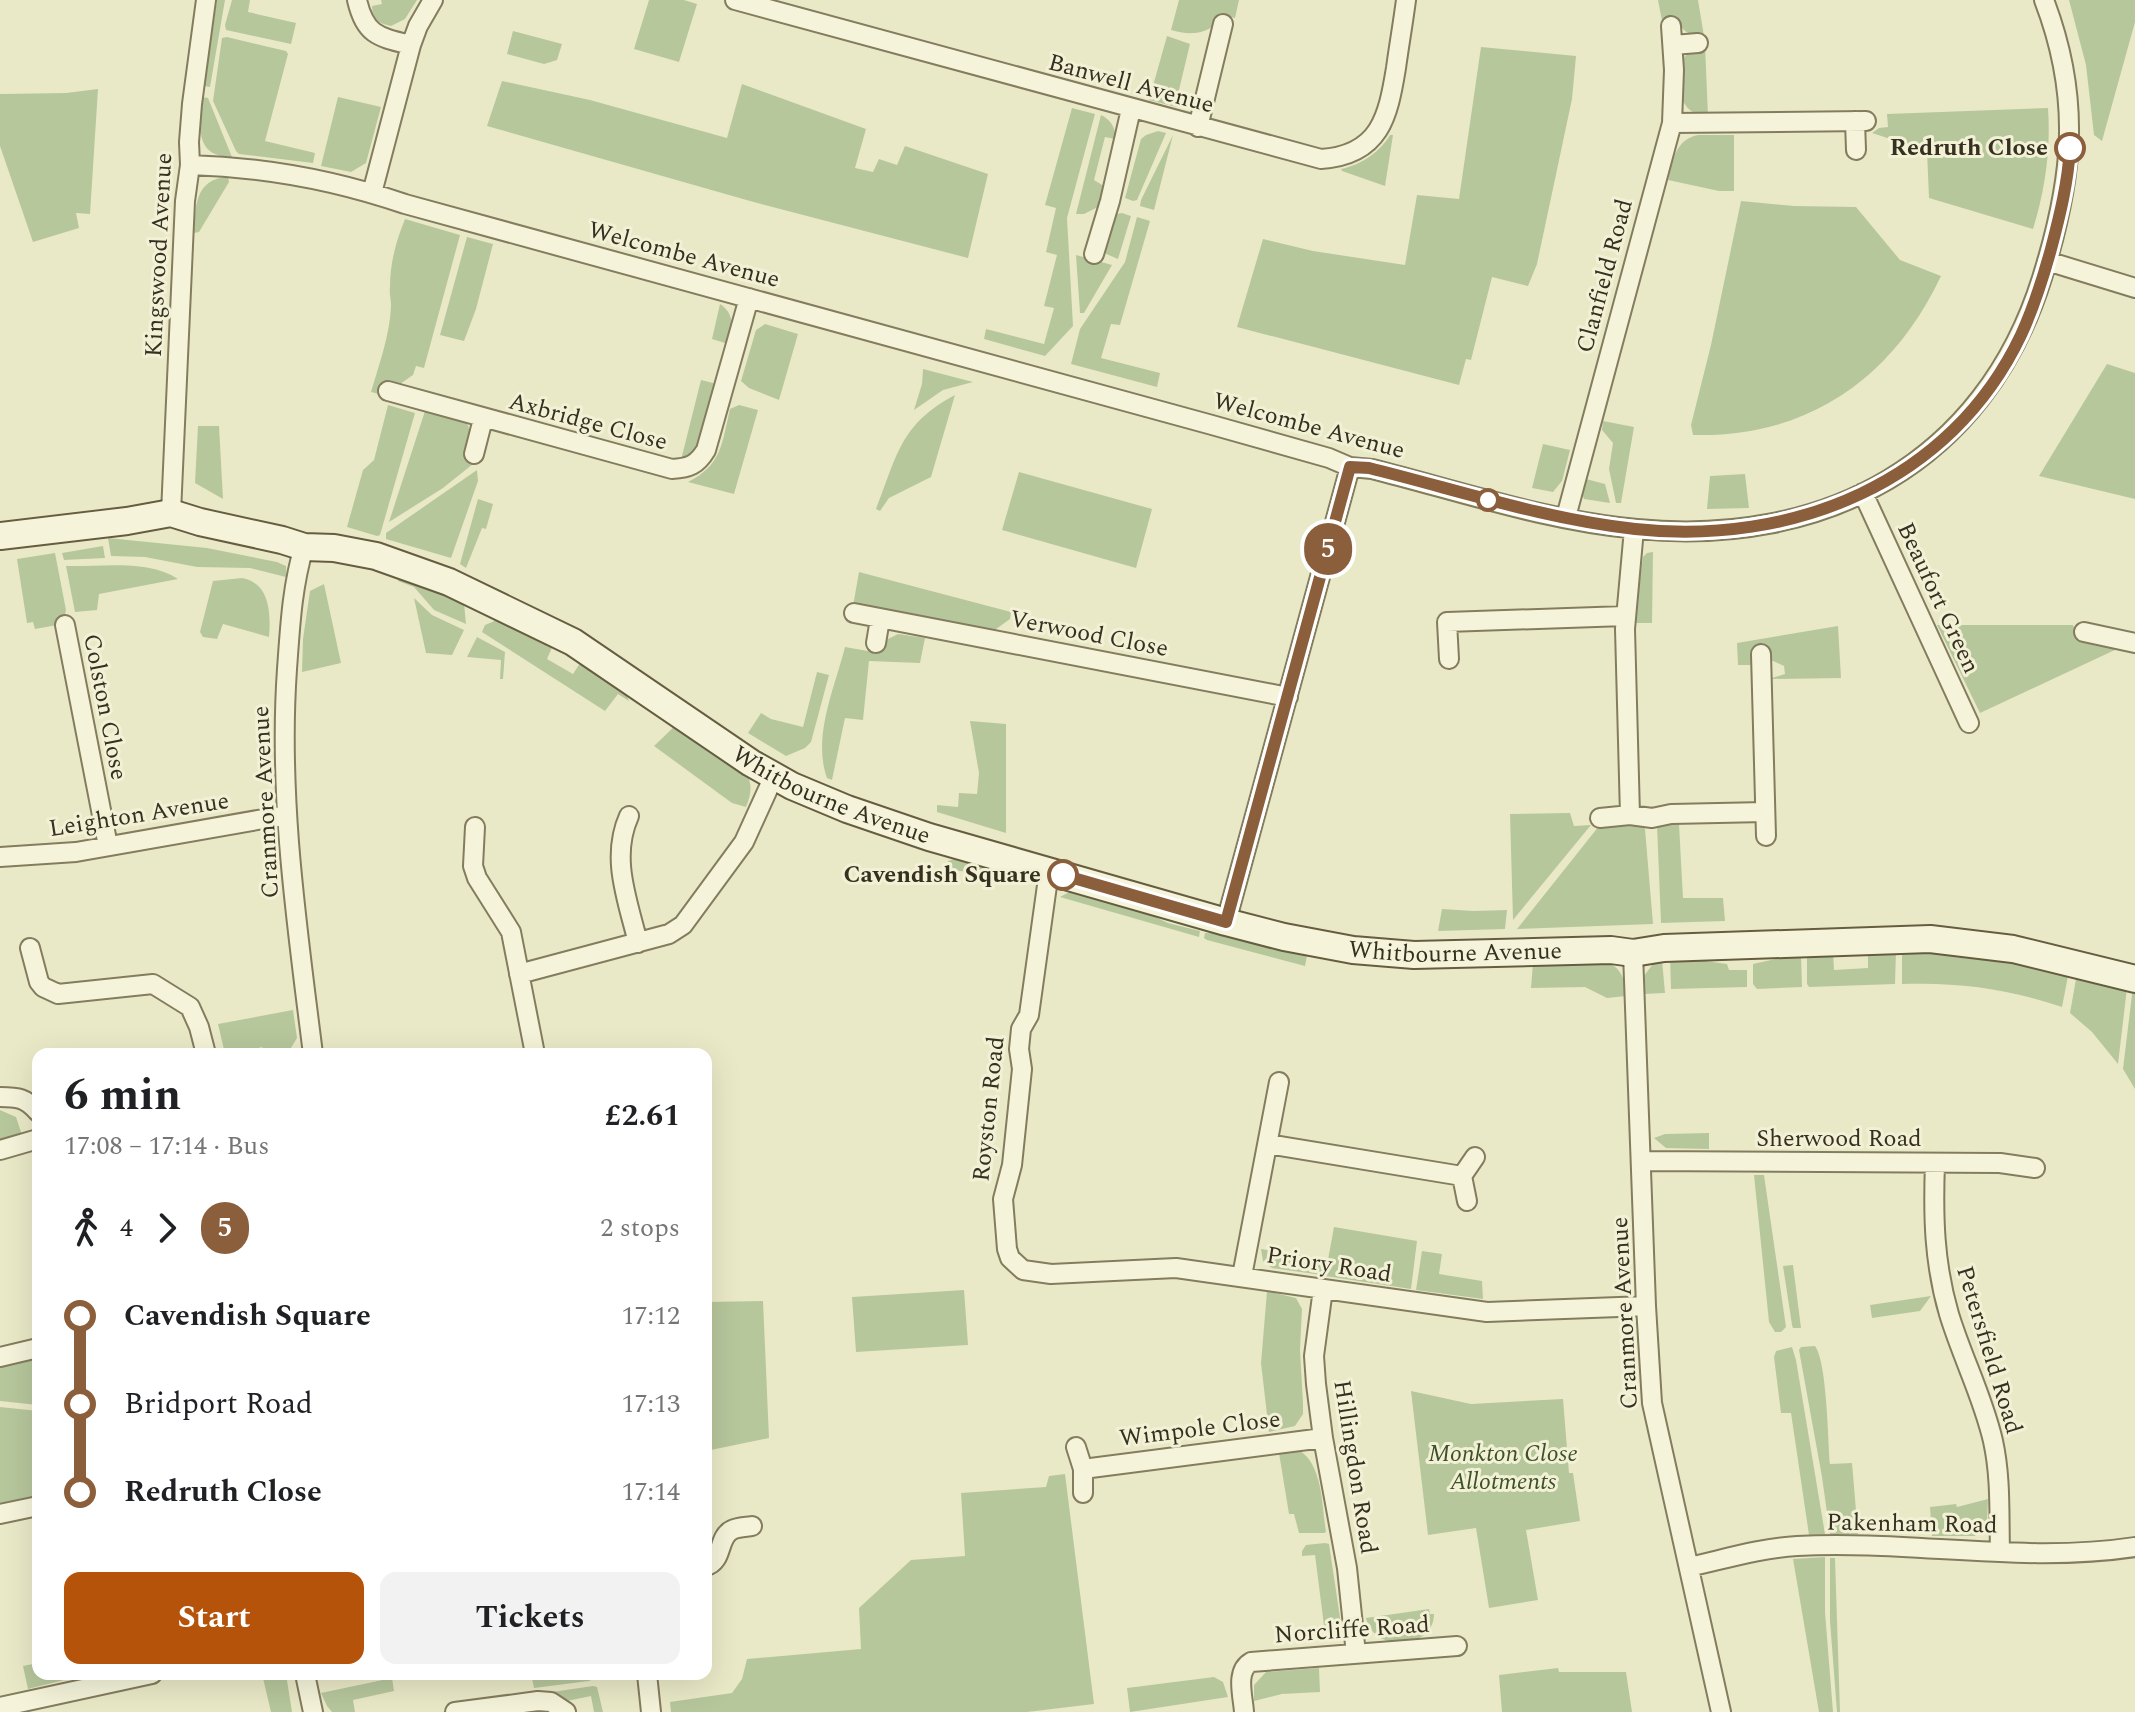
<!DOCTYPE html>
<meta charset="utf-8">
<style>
:root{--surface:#fff;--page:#f2f2f2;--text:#202124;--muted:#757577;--accent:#b45309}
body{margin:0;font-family:Spectral,serif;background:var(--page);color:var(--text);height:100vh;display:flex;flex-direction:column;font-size:30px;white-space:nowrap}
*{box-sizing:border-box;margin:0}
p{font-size:26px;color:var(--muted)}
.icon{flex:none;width:44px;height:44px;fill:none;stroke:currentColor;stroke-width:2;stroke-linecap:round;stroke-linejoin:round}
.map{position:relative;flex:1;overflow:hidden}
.details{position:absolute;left:32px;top:1048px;width:680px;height:632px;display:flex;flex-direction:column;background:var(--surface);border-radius:16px;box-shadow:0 8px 32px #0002}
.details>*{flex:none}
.badge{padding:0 16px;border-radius:26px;font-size:28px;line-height:52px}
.map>.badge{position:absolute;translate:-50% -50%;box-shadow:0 0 0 4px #fff}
.legs{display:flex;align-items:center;gap:12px;height:88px;padding:0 32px;font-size:26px}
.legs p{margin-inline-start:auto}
.overview{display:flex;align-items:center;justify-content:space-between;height:136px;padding:0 32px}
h1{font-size:44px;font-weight:700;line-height:60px}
.primary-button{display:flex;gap:16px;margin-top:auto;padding:16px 32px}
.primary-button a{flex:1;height:92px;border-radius:16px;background:var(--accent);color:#fff;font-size:32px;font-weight:700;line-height:92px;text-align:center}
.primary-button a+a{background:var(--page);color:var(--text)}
ul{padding:0 32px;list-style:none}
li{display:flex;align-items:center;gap:28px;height:88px;font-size:30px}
li i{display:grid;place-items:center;width:12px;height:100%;margin:0 10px;background:currentColor}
li i::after{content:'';width:20px;height:20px;margin:-10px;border:6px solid;border-radius:50%;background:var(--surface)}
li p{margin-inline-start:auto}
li:first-child i{background:linear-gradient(#0000 50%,currentColor 0)}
li:last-child i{background:linear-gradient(currentColor 50%,#0000 0)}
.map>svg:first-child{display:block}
.green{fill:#b7c79c}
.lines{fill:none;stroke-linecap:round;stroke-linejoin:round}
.street-casing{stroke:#847c5e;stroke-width:22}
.secondary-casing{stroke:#665d41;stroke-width:30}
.street{stroke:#f5f4da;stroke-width:18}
.secondary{stroke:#f5f4da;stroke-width:26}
.line-1-casing{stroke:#fff;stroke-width:18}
.line-1{stroke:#8b5e3c;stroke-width:12}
.stop-1-dot{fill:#fff;stroke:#8b5e3c;stroke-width:4}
.labels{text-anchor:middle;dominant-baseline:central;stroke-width:6;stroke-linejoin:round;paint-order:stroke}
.street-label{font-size:24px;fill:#363020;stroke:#f2f1d6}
.stop-label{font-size:24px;font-weight:bold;fill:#363020;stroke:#f2f1d6;text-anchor:end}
.park-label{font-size:24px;font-style:italic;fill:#3c5029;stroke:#f2f1d6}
</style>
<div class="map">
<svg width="2135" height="1712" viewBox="0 0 2135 1712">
<rect width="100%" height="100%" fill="#eae9c7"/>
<!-- green -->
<path class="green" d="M 217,0 L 225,0 L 210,87 L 204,86 Z
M 232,0 L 250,0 L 248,12 L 296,23 L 291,44 L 226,30 L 225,25 Z
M 381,0 L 417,0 L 405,19 L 391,26 C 379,24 372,19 372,6 L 382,4 Z
M 649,0 L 684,0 L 697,4 L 679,62 L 634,49 Z
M 1179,0 L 1239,0 L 1235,18 L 1220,14 C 1214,35 1190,36 1171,30 Z
M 1658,0 L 1698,0 L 1704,36 C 1690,37 1681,31 1677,18 L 1662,21 Z
M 2069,0 L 2135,0 L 2135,22 L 2102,141 L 2094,135 L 2086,65 Z
M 513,31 L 562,44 L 557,60 L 544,64 L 507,54 Z
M 1167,36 L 1190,44 L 1178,94 L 1186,97 L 1182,105 L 1176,107 L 1149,100 Z
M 227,37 L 286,51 L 288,54 L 265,141 L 315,153 L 313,163 L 239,154 L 236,151 L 213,101 L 222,38 Z
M 1705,45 L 1708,116 C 1677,116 1673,78 1685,56 Z
M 1481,47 L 1576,56 L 1572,99 L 1537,264 L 1528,286 L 1492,277 L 1471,360 L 1466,359 L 1459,385 L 1237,327 L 1263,239 L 1313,251 L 1405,265 L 1417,195 L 1459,199 Z
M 502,81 L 590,100 L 727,138 L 742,84 L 866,129 L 855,168 L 873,172 L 879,159 L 897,165 L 905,146 L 988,174 L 968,258 L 750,201 L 487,126 Z
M 98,89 L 90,214 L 76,213 L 79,228 L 33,242 L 0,146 L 0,94 L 66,93 Z
M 202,97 L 208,98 L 232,157 C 193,157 200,125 202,97 Z
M 338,97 L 381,107 L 366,163 L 351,172 L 321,166 Z
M 1072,108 L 1095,114 L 1067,218 L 1073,326 L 1045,356 L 984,339 L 986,329 L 1044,344 L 1054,308 L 1044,306 L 1057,255 L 1046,252 L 1056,208 L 1045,205 Z
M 2048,108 C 2051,150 2045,190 2033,229 L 1929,198 L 1927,151 L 1872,133 L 1879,128 L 1888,127 L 1887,114 Z
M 1101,115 C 1111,120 1116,128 1115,139 L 1105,137 L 1094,180 L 1107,188 L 1100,206 L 1084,214 L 1076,214 Z
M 1158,131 L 1166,133 L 1137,200 L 1133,201 L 1125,198 L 1141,139 L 1146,135 Z
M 1173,135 L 1154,210 L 1140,206 L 1141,200 Z
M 1390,135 L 1393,135 L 1385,186 L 1342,171 L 1341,169 C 1361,165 1380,152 1390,135 Z
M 1698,135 L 1734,135 L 1734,191 L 1719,191 L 1668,180 C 1673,160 1675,140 1698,135 Z
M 228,177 L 229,182 L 199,232 L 194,233 C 195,208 195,178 228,177 Z
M 1741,201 L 1794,206 L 1856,207 L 1900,260 L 1941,276 C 1893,378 1808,438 1693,435 L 1691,425 L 1711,345 Z
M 1122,213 L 1131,216 L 1118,259 L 1104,253 L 1112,218 L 1116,214 Z
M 1137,217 L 1150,221 L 1120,325 L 1111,324 L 1101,358 L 1160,373 L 1157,387 L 1071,364 L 1080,329 L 1125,262 Z
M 405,219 L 460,235 L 424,368 L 416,366 L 413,375 L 400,384 L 387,383 L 383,395 L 371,392 C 379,365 390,334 391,306 C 391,299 389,293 390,287 C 390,263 396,241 405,219 Z
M 467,237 L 493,244 L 476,309 L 464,341 L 440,335 Z
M 1076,255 L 1112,265 L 1084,313 L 1080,313 Z
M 720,304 C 736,315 732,328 728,344 L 712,339 Z
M 765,324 L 798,334 L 779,400 L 749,388 L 741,381 L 756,330 Z
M 2107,364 L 2135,373 L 2135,499 L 2039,476 Z
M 923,369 L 973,382 L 943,390 L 914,410 L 922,384 Z
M 701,380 L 717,384 L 696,452 L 681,460 Z
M 955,395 L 931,477 L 889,498 L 880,511 L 876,509 C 897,456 900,424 955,395 Z
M 388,405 L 415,413 L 380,535 L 377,536 L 347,527 L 363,470 L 374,460 Z
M 739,405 L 758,410 L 734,494 L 688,482 C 722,465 722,443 730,409 Z
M 425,411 L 463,421 L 468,425 L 478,460 L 443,488 L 389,522 Z
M 1603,421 L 1634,427 L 1621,503 L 1616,503 L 1609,469 L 1613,443 L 1602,430 Z
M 198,426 L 219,426 L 223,499 L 195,483 Z
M 1543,444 L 1570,450 L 1562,481 L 1553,492 L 1532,488 Z
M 477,470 L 478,481 L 451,558 L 386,539 L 386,533 Z
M 1019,472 L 1152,509 L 1136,568 L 1002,530 Z
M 1745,474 L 1749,508 L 1707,509 L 1710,476 Z
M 1586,479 L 1605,484 L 1610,503 L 1584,499 L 1580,488 L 1583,480 Z
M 478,499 L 493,504 L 486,529 L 482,528 L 466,568 L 460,564 Z
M 108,538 L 207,548 L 277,562 L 286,566 L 286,577 L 250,568 L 197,567 L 145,557 L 111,556 Z
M 103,546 L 105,558 L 64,560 L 62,553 Z
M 1653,552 L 1652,623 L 1634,623 L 1643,557 L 1647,553 Z
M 55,553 L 66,610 L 63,624 L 35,629 L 33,622 L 27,623 L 17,559 Z
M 66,566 C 100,567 148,559 178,579 L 99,594 L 97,610 L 75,612 Z
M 859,572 L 1011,612 L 1010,619 L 992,632 L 853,606 Z
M 400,575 L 464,603 L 466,624 L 434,610 L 414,587 L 398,581 Z
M 242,578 C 270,583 271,614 269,637 L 223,624 L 217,639 L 203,637 L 200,632 L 213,581 Z
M 324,584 L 341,663 L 302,672 L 303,639 L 310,591 Z
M 414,598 L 432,615 L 464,630 L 452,655 L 426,653 Z
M 499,619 L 553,645 L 547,659 L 573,674 L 582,660 L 624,688 L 629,701 L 618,694 L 605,711 L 482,632 L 485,625 Z
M 1937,625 L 2073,625 L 2079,642 L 2117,649 L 1980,713 Z
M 1838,626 L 1841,678 L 1769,679 L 1785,674 L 1784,666 L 1754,652 L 1750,665 L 1738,665 L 1737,643 Z
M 898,634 L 925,638 L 920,663 L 869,661 L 863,720 L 845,718 L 832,780 L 827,778 C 812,737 835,687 845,647 L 879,653 L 888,639 Z
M 477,637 L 505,652 L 503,679 L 500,679 L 501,660 L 467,657 Z
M 817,672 L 829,675 L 811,742 L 805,748 L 786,756 L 748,733 L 761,713 L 771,719 L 803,727 Z
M 970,721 L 1006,724 L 1006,833 L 937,812 L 937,805 L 958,807 L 959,793 L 977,794 L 979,773 Z
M 677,724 L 746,773 C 753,784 751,795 746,807 L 732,803 L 654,746 Z
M 1570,813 L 1574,826 L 1591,825 L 1513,920 L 1510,814 Z
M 1679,824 L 1683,898 L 1723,898 L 1725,921 L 1661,923 L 1657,825 Z
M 1642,825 L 1645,829 L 1653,924 L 1517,929 L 1599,826 Z
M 964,856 L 996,865 L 994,874 L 948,870 L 948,861 Z
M 1073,890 L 1126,903 L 1168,923 L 1200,931 L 1199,937 L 1060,897 Z
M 1442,909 L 1474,911 L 1507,910 L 1505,929 L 1438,931 Z
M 1205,933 L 1241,934 L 1308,951 L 1305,966 L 1207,940 L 1204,938 Z
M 1936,950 L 1996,957 L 2068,976 L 2062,1007 C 2009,989 1959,982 1902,984 L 1902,951 Z
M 1896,951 L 1895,984 L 1809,987 L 1807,984 L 1807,954 L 1833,952 L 1834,970 L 1868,968 L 1868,953 Z
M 1798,954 L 1801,955 L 1802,987 L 1757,989 L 1753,984 L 1753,964 Z
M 1670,956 L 1727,964 L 1729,970 L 1747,970 L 1747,987 L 1671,989 Z
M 1662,960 L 1665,993 L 1643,994 L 1644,976 L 1655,961 Z
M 1605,961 C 1622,968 1625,979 1626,996 L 1607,998 L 1585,987 L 1531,988 L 1533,963 Z
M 2080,976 L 2127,988 L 2118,1064 L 2092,1032 L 2070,1013 L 2076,979 Z
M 2133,986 L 2135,987 L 2135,1089 L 2123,1069 Z
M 293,1010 L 297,1038 L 288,1053 L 265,1054 L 262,1047 L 236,1054 L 225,1054 L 218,1024 Z
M 0,1110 L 16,1117 L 22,1135 L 0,1141 Z
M 1709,1133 L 1709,1149 L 1666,1148 L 1654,1138 L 1665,1134 Z
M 1754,1175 L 1764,1175 L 1786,1327 L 1781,1332 L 1775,1332 L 1769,1322 Z
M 1334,1227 L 1417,1241 L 1411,1289 L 1325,1276 Z
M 1261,1249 L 1325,1259 L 1322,1275 L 1272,1268 L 1263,1261 Z
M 1422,1251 L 1442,1254 L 1439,1274 L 1482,1281 L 1483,1299 L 1416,1290 Z
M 1793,1265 L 1801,1328 L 1793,1328 L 1792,1325 L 1783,1266 Z
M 964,1290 L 968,1345 L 856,1352 L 852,1297 Z
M 1267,1291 L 1296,1298 L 1302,1309 L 1300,1350 L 1303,1403 L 1303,1414 L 1295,1426 L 1269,1432 L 1261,1363 Z
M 1931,1296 L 1920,1311 L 1872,1318 L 1870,1305 Z
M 763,1301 L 769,1438 L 706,1451 L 706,1302 Z
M 1815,1346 C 1827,1362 1828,1440 1830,1464 L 1852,1463 L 1858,1534 L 1830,1534 L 1822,1477 L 1799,1350 L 1801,1347 Z
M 1792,1347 L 1796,1360 L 1825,1534 L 1809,1535 L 1791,1413 L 1781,1413 L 1774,1357 L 1776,1351 Z
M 38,1358 L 38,1405 L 0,1401 L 0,1366 Z
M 1411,1391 L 1471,1404 L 1563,1399 L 1569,1473 L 1573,1473 L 1580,1521 L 1526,1530 L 1538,1600 L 1489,1608 L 1476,1528 L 1428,1535 Z
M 0,1407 L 38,1411 L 38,1498 L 0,1506 Z
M 1300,1451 C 1323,1465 1322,1508 1326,1532 L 1324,1533 L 1299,1533 L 1294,1514 L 1289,1514 L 1279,1453 Z
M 1065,1474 L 1094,1704 L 1027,1712 L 671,1712 L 670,1702 L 732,1693 L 742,1679 L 747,1659 L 861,1649 L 859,1608 L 911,1560 L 965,1556 L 961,1493 L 1046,1487 L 1049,1476 Z
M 1988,1499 L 1987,1523 L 1975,1536 L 1932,1536 L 1930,1507 L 1956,1504 L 1957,1507 Z
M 1325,1543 L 1329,1544 L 1341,1624 L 1337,1635 L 1326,1641 L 1315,1555 L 1302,1556 L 1302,1551 L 1306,1545 Z
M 1825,1557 L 1825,1612 L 1833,1712 L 1819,1712 L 1793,1559 Z
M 1830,1558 L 1835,1558 L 1840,1712 L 1837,1712 L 1830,1621 Z
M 1429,1609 L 1430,1614 L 1434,1614 C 1434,1650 1373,1653 1366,1618 Z
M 38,1663 L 38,1674 L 88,1674 L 28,1689 L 23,1666 Z
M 1319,1668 L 1320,1692 L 1282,1694 L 1254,1701 L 1254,1685 L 1266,1672 Z
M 1558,1668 L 1559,1672 L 1626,1672 L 1632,1712 L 1502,1712 L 1499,1675 Z
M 262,1674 L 286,1674 L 292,1712 L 271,1712 Z
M 531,1674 L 596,1674 L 593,1679 L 589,1681 L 534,1688 Z
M 1214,1677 L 1223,1682 L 1228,1697 L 1130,1712 L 1127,1688 Z
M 392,1678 L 394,1691 L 353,1700 L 355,1712 L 332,1712 L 327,1706 L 321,1693 Z
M 593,1686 L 597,1687 L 603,1712 L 594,1712 L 591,1696 L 567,1701 L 552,1692 Z"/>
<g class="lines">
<defs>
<path id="street" d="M 357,0 C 365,35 378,37 411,45
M 735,0 L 1321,159 C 1380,155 1388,117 1396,68 C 1399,46 1403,23 1406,0
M 1673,45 L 1698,43
M 1855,121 L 1856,150
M 1672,123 L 1866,121
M 1198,127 L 1223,24
M 190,165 C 264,167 335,180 405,204 L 1212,425 L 1329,458 L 1350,467 L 1372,469 C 1459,491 1547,521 1637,529 C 1825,547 1984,463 2042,278 C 2073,179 2082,99 2044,0
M 372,193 L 411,45 L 418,26 L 433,0
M 1094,254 L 1110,201 L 1131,109
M 2047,261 L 2135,288
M 388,391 L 672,469 C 689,468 697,465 706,450 L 749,298
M 474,454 L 483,419
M 1863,493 L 1969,723
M 171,513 L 185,201 L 190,165 L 189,142 L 192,104 L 206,0
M 1566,517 L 1672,123 L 1674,70 L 1671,26
M 1634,529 L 1625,629 L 1630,815 L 1652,818 L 1671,814 L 1765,812
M 304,547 C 292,586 290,628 287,669 C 278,798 297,926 313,1054
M 854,613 L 1288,697
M 65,625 L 108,846
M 2084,632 L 2135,643
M 876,643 L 880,619
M 1761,654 L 1766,836
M 1449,659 L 1447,622 L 1625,616
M 629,816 C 610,858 628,901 638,943
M 1600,818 L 1630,815
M 475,827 L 473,866 L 477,878 L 511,932 L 535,1054
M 0,857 L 76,852 L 286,815
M 1049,871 L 1029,1015 L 1021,1029 L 1019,1049 L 1022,1069 L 1012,1165 L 1003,1199 L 1007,1249 L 1010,1258 L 1023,1270 L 1051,1274 L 1176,1268 L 1487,1312 L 1646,1306
M 1226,922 L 1350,467
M 30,948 L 39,982 L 43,987 L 58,994 L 153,984 L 190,1007 L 199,1027 L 206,1054
M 1633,953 L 1646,1306 L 1652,1403 L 1721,1712
M 519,974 L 669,934 L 683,925 L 744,842 L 774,776
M 0,1097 C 18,1097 26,1098 38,1112
M 1268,1144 L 1462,1176
M 0,1150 L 38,1139
M 1641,1161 L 2000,1163 L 2035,1168
M 1935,1163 C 1933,1216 1934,1263 1949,1314 C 1962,1357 1983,1397 1993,1441 C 2001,1477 1999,1514 2000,1551
M 1467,1201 L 1462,1176 L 1475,1157
M 1242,1276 L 1279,1082
M 1323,1289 L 1314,1356 L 1316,1384 L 1323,1438 L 1347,1568 L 1356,1654
M 0,1357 L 38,1348
M 1076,1447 L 1083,1469 L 1083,1493
M 1083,1469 L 1323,1438
M 0,1514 L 38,1506
M 706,1566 C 724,1561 717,1537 732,1530 C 737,1527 747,1527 752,1526
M 1689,1567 C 1725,1559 1761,1548 1797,1546 C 1909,1540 2024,1564 2135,1547
M 305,1674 L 313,1712
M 647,1674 L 651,1712
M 0,1707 L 152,1674
M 455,1712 L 538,1701 L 551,1702 L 566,1712
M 1244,1712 C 1243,1696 1235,1671 1251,1662 L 1457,1646"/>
<g id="secondary">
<path id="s1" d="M 0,536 L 127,521 L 171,513 L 200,522 L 282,540 L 304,547 L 334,548 L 376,556 L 449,582 L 573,642 L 751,763 L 792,786 L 847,809 L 929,837 L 1226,922 L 1284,937 L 1353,950 L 1414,955 L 1611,950 L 1633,953 L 1664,948 L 1930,939 L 2013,949 L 2135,979"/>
</g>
</defs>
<!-- street casing -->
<use href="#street" class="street-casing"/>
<!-- secondary casing -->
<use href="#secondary" class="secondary-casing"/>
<!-- street -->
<use href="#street" class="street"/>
<!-- secondary -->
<use href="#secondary" class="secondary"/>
</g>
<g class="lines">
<defs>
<path id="line-1" d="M 1063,875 L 1226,922 L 1350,467 L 1369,468 C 1458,490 1544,519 1635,529 C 1792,546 1951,483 2021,335 C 2034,307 2043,278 2051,249 C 2060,215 2068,182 2070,148"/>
</defs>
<!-- line-1 casing -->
<use href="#line-1" class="line-1-casing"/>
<!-- line-1 -->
<use href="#line-1" class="line-1"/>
</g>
<!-- markers -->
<g class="stop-1-dot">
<circle cx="2070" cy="148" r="14"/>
<circle cx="1488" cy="500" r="10"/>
<circle cx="1063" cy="875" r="14"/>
</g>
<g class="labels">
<!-- street labels -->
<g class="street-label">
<text transform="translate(1131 84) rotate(15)">Banwell Avenue</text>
<text transform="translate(159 255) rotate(-87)">Kingswood Avenue</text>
<text transform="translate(684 255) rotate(15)">Welcombe Avenue</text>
<text transform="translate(1605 276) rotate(-75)">Clanfield Road</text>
<text transform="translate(588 422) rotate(15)">Axbridge Close</text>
<text transform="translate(1309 426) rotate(15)">Welcombe Avenue</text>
<text transform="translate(1938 598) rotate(65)">Beaufort Green</text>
<text transform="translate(1089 634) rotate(11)">Verwood Close</text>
<text transform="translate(105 707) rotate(79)">Colston Close</text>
<text stroke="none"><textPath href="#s1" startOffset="900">Whitbourne Avenue</textPath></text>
<text transform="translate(266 802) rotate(-93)">Cranmore Avenue</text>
<text transform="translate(139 815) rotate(-9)">Leighton Avenue</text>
<text stroke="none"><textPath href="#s1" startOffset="1548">Whitbourne Avenue</textPath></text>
<text transform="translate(989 1109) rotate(-84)">Royston Road</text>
<text x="1839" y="1139">Sherwood Road</text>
<text transform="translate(1329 1265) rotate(9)">Priory Road</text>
<text transform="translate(1625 1313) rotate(-93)">Cranmore Avenue</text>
<text transform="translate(1989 1350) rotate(73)">Petersfield Road</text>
<text transform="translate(1200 1429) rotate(-7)">Wimpole Close</text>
<text transform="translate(1355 1467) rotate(81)">Hillingdon Road</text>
<text transform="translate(1912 1524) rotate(1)">Pakenham Road</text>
<text transform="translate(1352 1630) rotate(-4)">Norcliffe Road</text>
</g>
<!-- stop labels -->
<g class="stop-label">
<text x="2048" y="148">Redruth Close</text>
<text x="1041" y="875">Cavendish Square</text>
</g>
<!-- park labels -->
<g class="park-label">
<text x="1503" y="1454">Monkton Close<tspan x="1503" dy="28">Allotments</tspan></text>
</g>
</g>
</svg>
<b class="badge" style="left:1328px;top:549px;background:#8b5e3c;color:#fff">5</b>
<section class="details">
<div class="overview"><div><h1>6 min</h1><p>17:08 – 17:14 · Bus</p></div><b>£2.61</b></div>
<div class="legs"><svg class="icon" aria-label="walk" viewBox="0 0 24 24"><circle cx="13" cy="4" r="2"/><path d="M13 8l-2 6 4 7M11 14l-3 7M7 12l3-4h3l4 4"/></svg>4<svg class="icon" aria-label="forward" viewBox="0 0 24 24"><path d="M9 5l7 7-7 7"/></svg><b class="badge" style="background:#8b5e3c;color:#fff">5</b><p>2 stops</p></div>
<ul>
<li><i style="color:#8b5e3c"></i><b>Cavendish Square</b><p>17:12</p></li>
<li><i style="color:#8b5e3c"></i><span>Bridport Road</span><p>17:13</p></li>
<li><i style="color:#8b5e3c"></i><b>Redruth Close</b><p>17:14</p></li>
</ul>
<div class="primary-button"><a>Start</a><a>Tickets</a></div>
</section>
</div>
